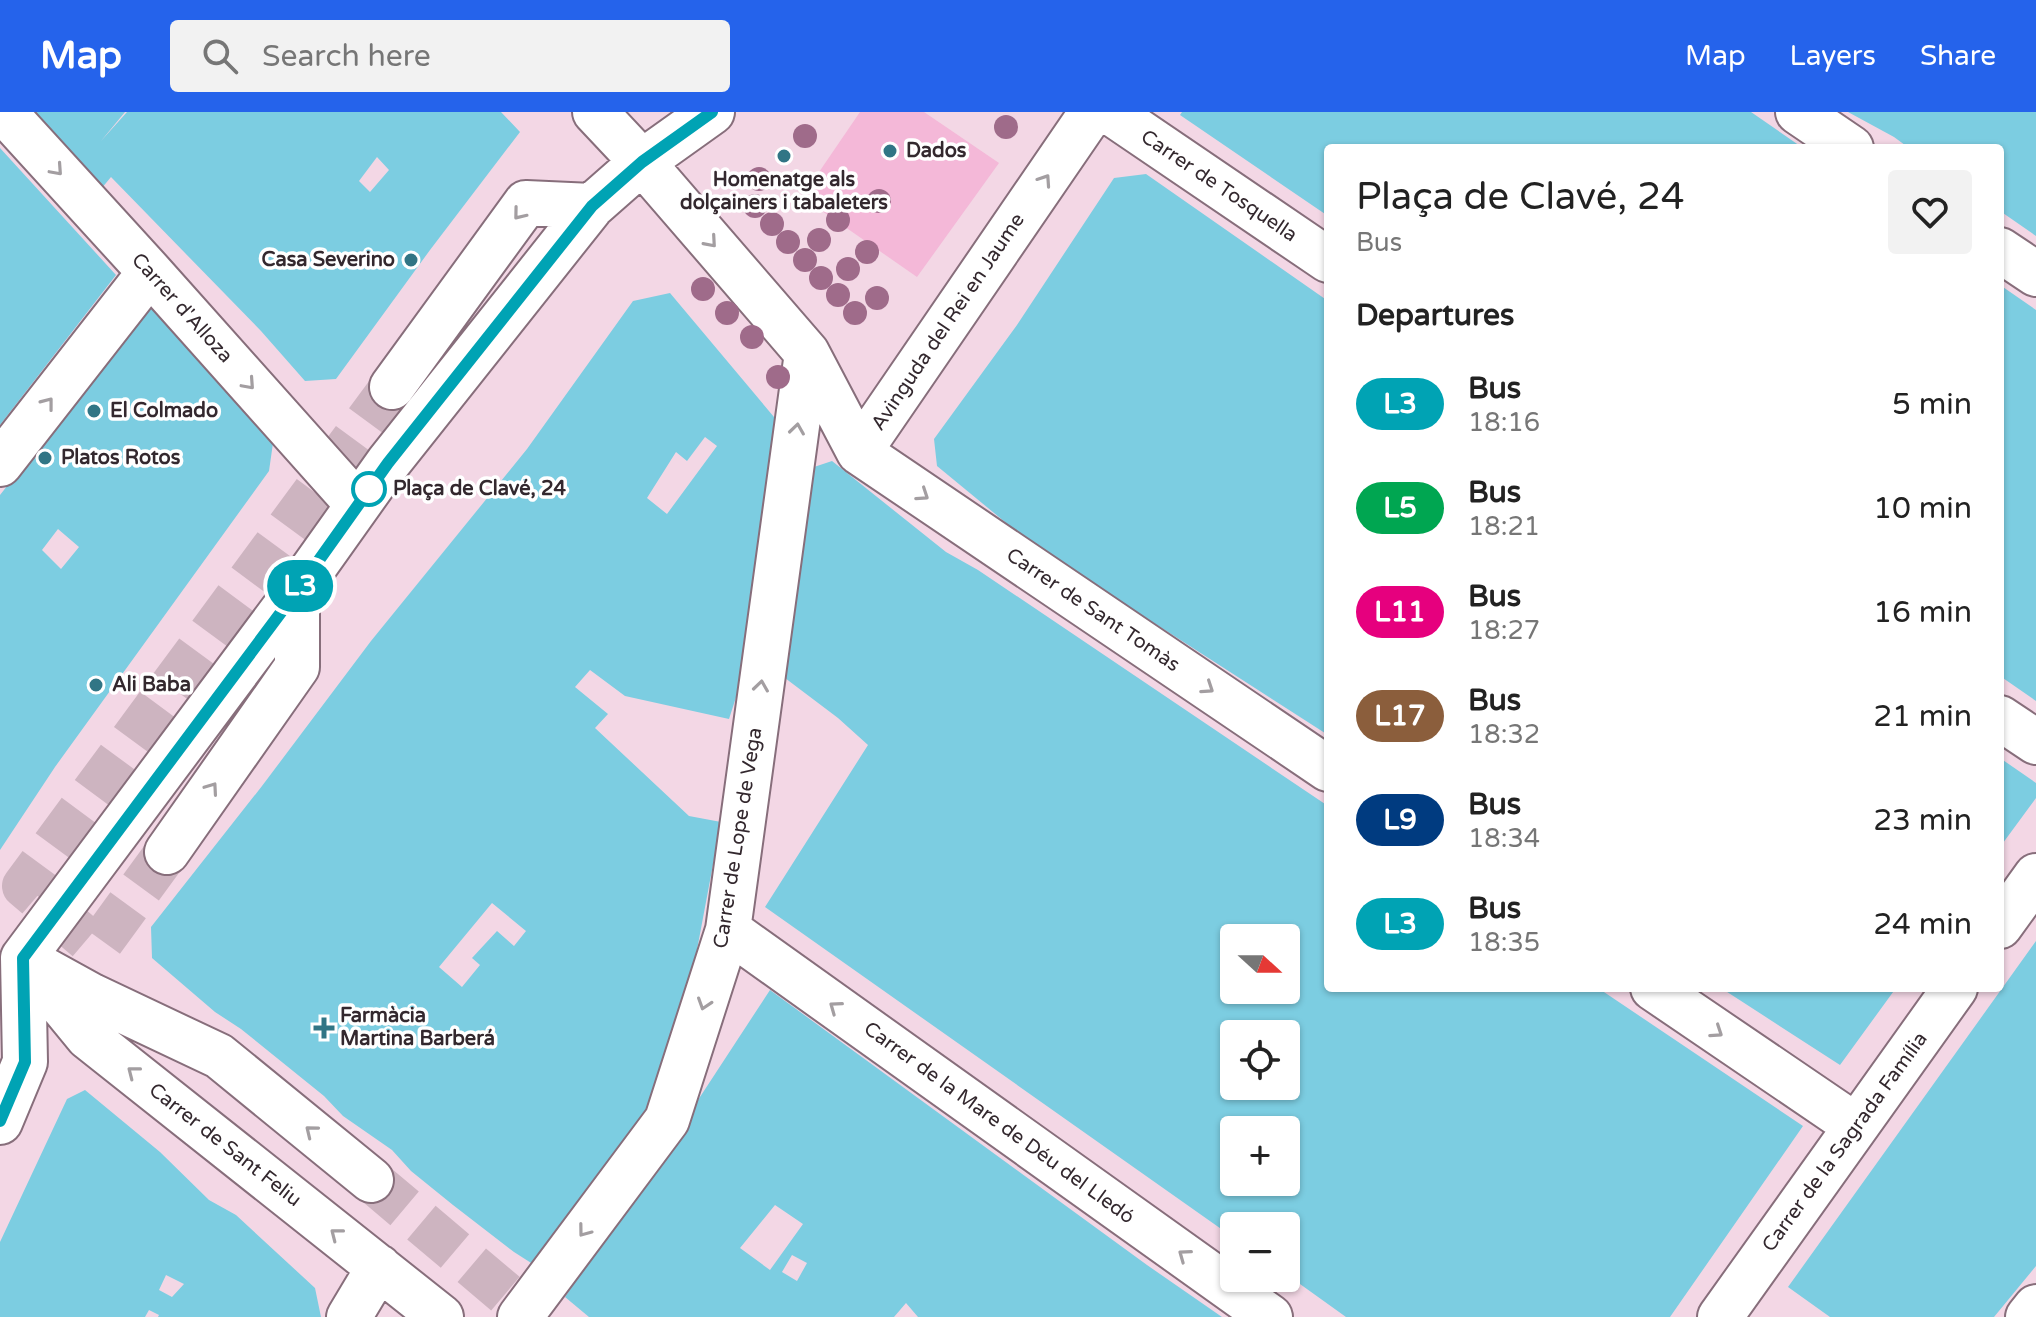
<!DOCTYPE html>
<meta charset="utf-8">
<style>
:root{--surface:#fff;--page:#f2f2f2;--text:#222;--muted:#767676;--accent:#2563eb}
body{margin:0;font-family:"Varela Round",sans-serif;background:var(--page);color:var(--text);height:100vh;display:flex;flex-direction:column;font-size:30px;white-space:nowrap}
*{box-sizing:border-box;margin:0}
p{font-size:26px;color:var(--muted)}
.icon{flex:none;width:44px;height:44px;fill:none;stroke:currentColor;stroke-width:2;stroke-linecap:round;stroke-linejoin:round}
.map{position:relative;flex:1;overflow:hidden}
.details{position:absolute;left:1324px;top:32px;width:680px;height:848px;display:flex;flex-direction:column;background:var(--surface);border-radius:8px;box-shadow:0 2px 6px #0004}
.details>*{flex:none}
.badge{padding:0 16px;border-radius:26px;font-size:28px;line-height:52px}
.needle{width:52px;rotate:111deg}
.fabs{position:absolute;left:1220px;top:812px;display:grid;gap:16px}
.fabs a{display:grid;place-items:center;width:80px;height:80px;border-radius:8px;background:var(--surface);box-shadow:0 2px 6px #0004;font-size:40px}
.map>.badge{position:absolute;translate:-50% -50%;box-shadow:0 0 0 4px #fff}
h2{padding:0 32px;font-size:30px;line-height:72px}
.round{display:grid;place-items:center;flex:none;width:84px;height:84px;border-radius:8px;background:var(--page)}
.summary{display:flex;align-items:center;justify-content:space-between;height:136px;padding:0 32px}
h1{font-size:38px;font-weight:600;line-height:60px}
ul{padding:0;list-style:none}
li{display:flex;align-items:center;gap:24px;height:104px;padding:0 32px}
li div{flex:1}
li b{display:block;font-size:30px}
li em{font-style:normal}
li .badge{min-width:88px;font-weight:700;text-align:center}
header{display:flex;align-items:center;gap:48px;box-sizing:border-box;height:112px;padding:0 40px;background:var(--accent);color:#fff}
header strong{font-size:38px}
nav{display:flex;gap:44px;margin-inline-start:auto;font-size:28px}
.search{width:560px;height:72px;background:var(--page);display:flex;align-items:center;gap:20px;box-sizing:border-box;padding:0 28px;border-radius:8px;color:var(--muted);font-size:30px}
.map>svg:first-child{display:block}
.green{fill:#f4b8d8}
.building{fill:#7ccde1;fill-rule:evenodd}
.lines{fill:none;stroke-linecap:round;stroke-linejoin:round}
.minor-tunnel{stroke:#cdb4c0;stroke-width:44;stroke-dasharray:44 22;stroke-linecap:butt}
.minor-casing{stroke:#876e7b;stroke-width:48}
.minor{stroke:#fff;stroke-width:44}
.tree{fill:#9f6b8a}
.oneway{stroke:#a39ea1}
.line-casing{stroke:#fff;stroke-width:18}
.line{stroke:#00a3b4;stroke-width:12}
.poi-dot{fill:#317585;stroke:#fff;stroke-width:3}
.stop-dot{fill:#fff;stroke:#00a3b4;stroke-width:4}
.labels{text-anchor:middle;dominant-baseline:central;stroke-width:7;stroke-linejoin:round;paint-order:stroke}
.poi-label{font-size:20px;font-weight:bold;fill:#33282e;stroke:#fff;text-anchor:start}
.street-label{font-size:20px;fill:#33282e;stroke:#fff}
.stop-label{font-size:20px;font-weight:bold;fill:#33282e;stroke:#fff;text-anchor:start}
</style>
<header>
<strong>Map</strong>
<div class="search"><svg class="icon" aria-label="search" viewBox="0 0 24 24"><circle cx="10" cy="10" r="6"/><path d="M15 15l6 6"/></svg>Search here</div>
<nav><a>Map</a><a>Layers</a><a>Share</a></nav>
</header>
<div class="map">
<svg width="2036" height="1205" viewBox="0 0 2036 1205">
<rect width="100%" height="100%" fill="#f3d7e5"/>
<!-- green -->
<path class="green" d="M 860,0 L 924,0 L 999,51 L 917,165 L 802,85 Z"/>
<!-- building -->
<path class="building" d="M 34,0 L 125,0 L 101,29 L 127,0 L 501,0 L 520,20 L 430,138 L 336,267 L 305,269 L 261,219 L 111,65 L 101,77 ZM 377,45 L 389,58 L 370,80 L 359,69 Z
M 1182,0 L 1751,0 L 1803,36 L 1328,36 L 1328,104 L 1180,3 Z
M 1848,0 L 2036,0 L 2036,124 L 2000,99 L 2000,36 L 1909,36 L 1894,25 Z
M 0,36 L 116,163 L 0,313 Z
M 1146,62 L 1328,189 L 1328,623 L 1033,433 L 937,354 L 934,327 L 1017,213 L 1114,66 Z
M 2000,173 L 2036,198 L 2036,589 L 2000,564 Z
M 670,181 L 779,311 L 740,573 L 729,607 L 625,584 L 590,558 L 575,575 L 608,602 L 595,616 L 689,704 L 721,710 L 684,907 L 660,978 L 539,1156 L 514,1140 L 453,1093 L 411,1059 L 392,1038 L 343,1004 L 324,984 L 241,917 L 215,900 L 152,846 L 151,815 L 262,674 L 371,529 L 527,337 L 633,189 ZM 705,325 L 717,334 L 667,402 L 647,386 L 676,340 L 687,349 ZM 492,791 L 526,819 L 514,834 L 497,819 L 472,846 L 480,853 L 462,875 L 439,855 Z
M 150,192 L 274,324 L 269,359 L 55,655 L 0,738 L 0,383 ZM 58,417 L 79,435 L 61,457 L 42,438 Z
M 832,349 L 946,440 L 978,458 L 1328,694 L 1328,876 L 1598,876 L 1803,1014 L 1670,1205 L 1346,1205 L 1286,1162 L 1286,1114 L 1234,1114 L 1234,1126 L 765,795 L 868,633 L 838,606 L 785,566 L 811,356 ZM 1234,826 L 1286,826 L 1286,878 L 1234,878 ZM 1234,922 L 1286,922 L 1286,974 L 1234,974 ZM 1234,1018 L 1286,1018 L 1286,1070 L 1234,1070 Z
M 2000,646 L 2036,671 L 2036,686 L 2000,735 Z
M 2036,829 L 2036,1154 L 1994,1205 L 1830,1205 L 1788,1175 Z
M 1721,876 L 1896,876 L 1840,953 Z
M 770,878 L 1147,1153 L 1222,1205 L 918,1205 L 906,1191 L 894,1205 L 589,1205 L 565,1185 L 681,1014 ZM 775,1093 L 803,1112 L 770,1158 L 740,1136 ZM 792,1143 L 807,1151 L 797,1169 L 782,1160 Z
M 85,978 L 160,1040 L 209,1088 L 236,1103 L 315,1176 L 321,1205 L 158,1205 L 159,1203 L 149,1198 L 145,1205 L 0,1205 L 0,1130 L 67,987 ZM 166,1163 L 184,1172 L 172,1185 L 159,1178 Z"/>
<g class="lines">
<!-- minor-tunnel -->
<path class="minor-tunnel" d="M 167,740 L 97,836 L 24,774 L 392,275
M 371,1068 L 533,1205"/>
<defs>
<path id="minor" d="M 4,0 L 150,160 L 358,393
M 595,0 L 642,50 L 807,241 L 859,340 L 1328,657
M 1110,0 L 1328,148
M 1798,0 L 1851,36
M 2000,138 L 2036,162
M 392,275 L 526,91 L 592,94
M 859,340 L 1092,0
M 0,352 L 150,160
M 2000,606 L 2036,630
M 167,740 L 297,555 L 297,479
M 2000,814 L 2036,764
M 728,818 L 1270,1205
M 23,846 L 297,479 L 388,351 L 592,94 L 642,50 L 712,0
M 23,846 L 88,925 L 441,1205
M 43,857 L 92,884 L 219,944 L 371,1068
M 1653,876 L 1856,1014
M 0,1010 L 25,950 L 23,846
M 349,1205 L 379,1155
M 520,1205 L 667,1008 L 728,818 L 807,241
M 1720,1205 L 1955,876
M 2028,1205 L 2036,1195"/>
</defs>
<!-- minor casing -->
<use href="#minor" class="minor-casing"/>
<!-- minor -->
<use href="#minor" class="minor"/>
</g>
<!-- trees -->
<g class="tree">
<circle cx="1006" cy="15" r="12"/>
<circle cx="805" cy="24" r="12"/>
<circle cx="759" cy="67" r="12"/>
<circle cx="879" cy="89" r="12"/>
<circle cx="755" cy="94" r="12"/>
<circle cx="838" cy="108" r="12"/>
<circle cx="772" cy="112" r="12"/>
<circle cx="819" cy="128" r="12"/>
<circle cx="788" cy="130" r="12"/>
<circle cx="867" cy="140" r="12"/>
<circle cx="805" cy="148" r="12"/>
<circle cx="848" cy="157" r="12"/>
<circle cx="821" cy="166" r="12"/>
<circle cx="703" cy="177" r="12"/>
<circle cx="838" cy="183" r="12"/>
<circle cx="877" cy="186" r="12"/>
<circle cx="727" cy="201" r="12"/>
<circle cx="855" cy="201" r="12"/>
<circle cx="752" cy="225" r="12"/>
<circle cx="778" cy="265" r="12"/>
</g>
<!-- one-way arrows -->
<defs><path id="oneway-chevron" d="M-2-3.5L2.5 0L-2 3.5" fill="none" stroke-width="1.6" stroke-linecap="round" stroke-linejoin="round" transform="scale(2)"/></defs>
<g class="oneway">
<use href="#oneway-chevron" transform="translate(57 58) rotate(48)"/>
<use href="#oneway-chevron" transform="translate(1045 68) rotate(-56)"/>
<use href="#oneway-chevron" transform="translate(519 102) rotate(129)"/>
<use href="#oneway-chevron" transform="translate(711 130) rotate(49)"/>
<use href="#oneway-chevron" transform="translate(249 272) rotate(48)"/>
<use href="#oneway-chevron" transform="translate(48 291) rotate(-52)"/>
<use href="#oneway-chevron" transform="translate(797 317) rotate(-82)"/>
<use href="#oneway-chevron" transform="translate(923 383) rotate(34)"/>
<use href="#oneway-chevron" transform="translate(761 574) rotate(-82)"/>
<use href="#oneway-chevron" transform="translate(1208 576) rotate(34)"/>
<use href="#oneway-chevron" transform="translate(212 676) rotate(-55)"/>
<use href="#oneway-chevron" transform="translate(704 892) rotate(108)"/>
<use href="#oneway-chevron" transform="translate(835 895) rotate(-144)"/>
<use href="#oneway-chevron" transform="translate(1717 920) rotate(34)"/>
<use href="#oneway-chevron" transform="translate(133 960) rotate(-142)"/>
<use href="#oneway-chevron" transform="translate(311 1019) rotate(-141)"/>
<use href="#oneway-chevron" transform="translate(584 1119) rotate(127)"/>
<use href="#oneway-chevron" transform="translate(336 1122) rotate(-142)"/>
<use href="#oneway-chevron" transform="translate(1184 1143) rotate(-144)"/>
</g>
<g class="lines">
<defs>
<path id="line" d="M 0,1009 L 25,950 L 23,846 L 297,479 L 388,351 L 592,94 L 642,50 L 712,0"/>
</defs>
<!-- line casing -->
<use href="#line" class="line-casing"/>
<!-- line -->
<use href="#line" class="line"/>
</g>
<!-- markers -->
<g class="poi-dot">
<circle cx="890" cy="39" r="8"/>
<circle cx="784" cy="44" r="8"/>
<circle cx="411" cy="148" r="8"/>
<circle cx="94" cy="299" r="8"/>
<circle cx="45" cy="346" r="8"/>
<circle cx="96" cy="573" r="8"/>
<path d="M320 904h8v8h8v8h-8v8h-8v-8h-8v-8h8z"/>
</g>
<circle class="stop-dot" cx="369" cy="377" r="16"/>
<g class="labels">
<!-- poi labels -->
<g class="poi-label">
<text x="906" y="39">Dados</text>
<text x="784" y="68" text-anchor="middle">Homenatge als<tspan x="784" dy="23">dolçainers i tabaleters</tspan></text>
<text x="395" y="148" text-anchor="end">Casa Severino</text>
<text x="110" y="299">El Colmado</text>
<text x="61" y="346">Platos Rotos</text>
<text x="112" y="573">Ali Baba</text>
<text x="340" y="904">Farmàcia<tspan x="340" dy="23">Martina Barberá</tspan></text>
</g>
<!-- street labels -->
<g class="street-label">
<text transform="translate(1219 74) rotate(34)">Carrer de Tosquella</text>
<text transform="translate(182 196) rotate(48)">Carrer d'Alloza</text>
<text transform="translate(948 210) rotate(-56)">Avinguda del Rei en Jaume</text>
<text transform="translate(1093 498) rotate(34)">Carrer de Sant Tomàs</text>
<text transform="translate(738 726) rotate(-81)">Carrer de Lope de Vega</text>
<text transform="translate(999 1011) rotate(36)">Carrer de la Mare de Déu del Lledó</text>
<text transform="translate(1845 1030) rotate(-54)">Carrer de la Sagrada Família</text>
<text transform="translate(225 1033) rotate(38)">Carrer de Sant Feliu</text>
</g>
<!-- stop labels -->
<g class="stop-label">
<text x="393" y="377">Plaça de Clavé, 24</text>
</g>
</g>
</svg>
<div class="fabs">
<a><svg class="needle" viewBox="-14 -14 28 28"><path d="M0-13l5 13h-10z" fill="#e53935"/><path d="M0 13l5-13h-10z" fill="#767676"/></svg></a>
<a><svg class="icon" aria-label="locate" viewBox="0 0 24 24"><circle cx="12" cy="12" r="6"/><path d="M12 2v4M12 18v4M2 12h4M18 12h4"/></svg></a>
<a>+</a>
<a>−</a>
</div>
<b class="badge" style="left:300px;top:474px;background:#00a3b4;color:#fff">L3</b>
<section class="details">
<div class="summary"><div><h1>Plaça de Clavé, 24</h1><p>Bus</p></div><a class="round"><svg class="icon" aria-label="heart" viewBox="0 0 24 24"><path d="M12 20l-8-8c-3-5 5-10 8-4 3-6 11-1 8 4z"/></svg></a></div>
<h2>Departures</h2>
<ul>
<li><span class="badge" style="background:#00a3b4;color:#fff">L3</span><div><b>Bus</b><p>18:16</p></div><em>5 min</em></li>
<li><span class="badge" style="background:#00a651;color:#fff">L5</span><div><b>Bus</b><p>18:21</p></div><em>10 min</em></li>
<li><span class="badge" style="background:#e6007e;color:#fff">L11</span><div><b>Bus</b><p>18:27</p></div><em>16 min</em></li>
<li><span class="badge" style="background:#8b5e3c;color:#fff">L17</span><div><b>Bus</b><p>18:32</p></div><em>21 min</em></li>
<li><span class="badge" style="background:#003b80;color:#fff">L9</span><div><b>Bus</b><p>18:34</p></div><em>23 min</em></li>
<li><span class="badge" style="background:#00a3b4;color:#fff">L3</span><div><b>Bus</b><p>18:35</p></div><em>24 min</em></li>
</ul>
</section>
</div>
